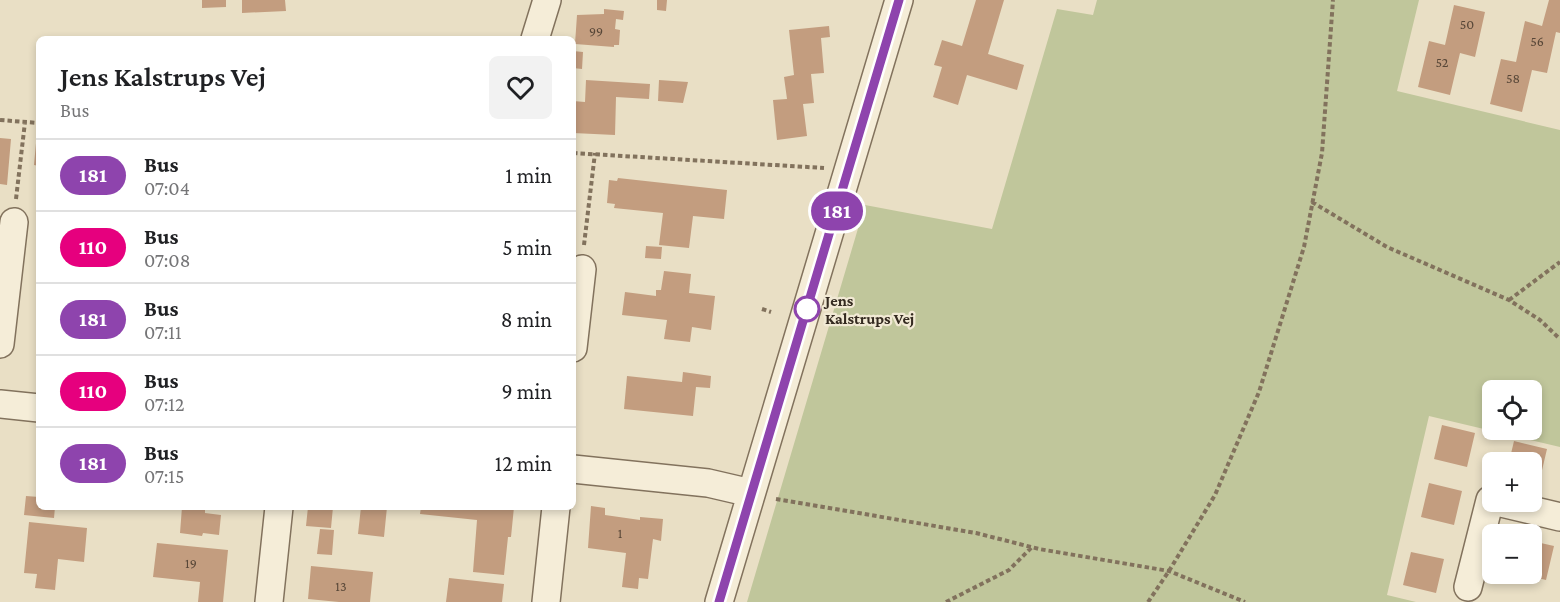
<!DOCTYPE html>
<meta charset="utf-8">
<style>
:root{--surface:#fff;--page:#f2f2f2;--text:#202124;--muted:#757577;--line:#e0e0e0}
body{margin:0;font-family:"Crimson Pro",serif;background:var(--page);color:var(--text);height:100vh;display:flex;flex-direction:column;font-size:22px;white-space:nowrap}
*{box-sizing:border-box;margin:0}
p{font-size:20px;color:var(--muted)}
.icon{flex:none;width:33px;height:33px;fill:none;stroke:currentColor;stroke-width:2;stroke-linecap:round;stroke-linejoin:round}
.map{position:relative;flex:1;overflow:hidden}
.sheet{position:absolute;left:36px;top:36px;width:540px;height:474px;display:flex;flex-direction:column;background:var(--surface);border-radius:9px;box-shadow:0 3px 9px #0003}
.sheet>*{flex:none}
.badge{padding:0 12px;border-radius:20px;font-size:21px;line-height:39px}
.tools{position:absolute;left:1482px;top:380px;display:grid;gap:12px}
.tools a{display:grid;place-items:center;width:60px;height:60px;border-radius:9px;background:var(--surface);box-shadow:0 3px 9px #0003;font-size:30px}
.map>.badge{position:absolute;translate:-50% -50%;box-shadow:0 0 0 3px #fff}
.round{display:grid;place-items:center;flex:none;width:63px;height:63px;border-radius:9px;background:var(--page)}
.summary{display:flex;align-items:center;justify-content:space-between;height:102px;padding:0 24px}
h1{font-size:28px;font-weight:600;line-height:45px}
ul{padding:0;list-style:none}
li{display:flex;align-items:center;gap:18px;height:72px;padding:0 24px;border-top:2px solid var(--line)}
li div{flex:1}
li b{display:block;font-size:22px}
li em{font-style:normal}
li .badge{min-width:66px;font-weight:700;text-align:center}
.map>svg:first-child{display:block}
.green{fill:#c0c69b;fill-rule:evenodd}
.building{fill:#c39d7f}
.lines{fill:none;stroke-linecap:round;stroke-linejoin:round}
.minor-casing{stroke:#82725d;stroke-width:30}
.path{stroke:#82725d;stroke-width:4;stroke-dasharray:4.5 3;stroke-linecap:butt}
.minor{stroke:#f5edd8;stroke-width:27}
.line-casing{stroke:#fff;stroke-width:14}
.line{stroke:#8e44ad;stroke-width:9}
.stop-dot{fill:#fff;stroke:#8e44ad;stroke-width:3}
.labels{text-anchor:middle;dominant-baseline:central;stroke-width:4.5;stroke-linejoin:round;paint-order:stroke}
.number-label{font-size:14px;fill:#584738}
.stop-label{font-size:16px;font-weight:bold;fill:#342a20;stroke:#f1e9d4;text-anchor:start}
</style>
<div class="map">
<svg width="1560" height="602" viewBox="0 0 1560 602">
<rect width="100%" height="100%" fill="#e9dfc5"/>
<!-- green -->
<path class="green" d="M 1097,0 L 1419,0 L 1397,91 L 1560,130 L 1560,447 L 1429,416 L 1387,595 L 1416,602 L 747,602 L 865,205 L 992,229 L 1057,9 L 1093,15 ZM 1492,390 L 1532,390 L 1532,429 L 1492,429 Z"/>
<!-- building -->
<path class="building" d="M 202,0 L 226,0 L 226,7 L 202,8 Z
M 242,0 L 285,0 L 286,11 L 242,13 Z
M 657,0 L 667,0 L 666,11 L 657,10 Z
M 976,0 L 1004,0 L 988,54 L 1024,65 L 1017,90 L 967,75 L 958,105 L 933,97 L 942,67 L 934,65 L 942,40 L 962,46 Z
M 1549,0 L 1560,0 L 1560,33 L 1556,32 L 1547,73 L 1532,70 L 1522,112 L 1490,104 L 1501,59 L 1516,62 L 1525,21 L 1542,26 Z
M 1454,5 L 1485,12 L 1475,57 L 1460,53 L 1450,95 L 1418,87 L 1429,41 L 1445,45 Z
M 604,9 L 624,11 L 623,20 L 616,19 L 615,29 L 620,30 L 619,45 L 614,45 L 614,47 L 575,44 L 577,15 L 604,14 Z
M 829,26 L 830,37 L 821,38 L 824,73 L 811,74 L 814,103 L 803,104 L 807,136 L 777,140 L 773,100 L 787,99 L 784,77 L 794,75 L 789,30 Z
M 573,51 L 583,52 L 582,69 L 573,68 Z
M 586,80 L 650,84 L 649,99 L 616,97 L 615,135 L 573,133 L 573,101 L 585,102 Z
M 659,80 L 688,82 L 683,103 L 658,101 Z
M 37,132 L 39,132 L 39,166 L 34,165 Z
M 0,138 L 11,139 L 7,185 L 0,184 Z
M 618,178 L 727,190 L 724,219 L 693,216 L 689,248 L 659,245 L 663,213 L 614,208 L 615,204 L 607,203 L 609,180 L 617,181 Z
M 573,183 L 576,183 L 575,199 L 573,199 Z
M 646,246 L 662,247 L 661,259 L 645,258 Z
M 664,271 L 691,274 L 689,293 L 715,296 L 711,330 L 692,327 L 690,342 L 664,339 L 667,320 L 622,315 L 625,292 L 656,296 L 656,290 L 661,290 Z
M 683,372 L 711,376 L 710,388 L 696,387 L 693,416 L 624,409 L 627,376 L 682,382 Z
M 1442,425 L 1475,433 L 1467,467 L 1434,459 Z
M 1514,441 L 1547,449 L 1539,483 L 1532,482 L 1532,462 L 1509,462 Z
M 1429,483 L 1462,491 L 1454,525 L 1421,517 Z
M 26,496 L 39,497 L 39,507 L 55,507 L 54,518 L 24,515 Z
M 591,506 L 605,508 L 605,515 L 640,520 L 640,517 L 663,519 L 661,541 L 653,539 L 648,579 L 639,578 L 638,589 L 622,587 L 626,553 L 588,548 Z
M 182,507 L 205,507 L 205,513 L 221,515 L 219,535 L 203,533 L 202,536 L 180,533 Z
M 308,507 L 333,507 L 331,528 L 306,526 Z
M 361,507 L 387,507 L 384,537 L 358,534 Z
M 421,507 L 514,507 L 511,537 L 508,537 L 504,575 L 473,572 L 477,520 L 420,514 Z
M 29,522 L 87,528 L 84,562 L 58,559 L 55,590 L 35,588 L 37,574 L 24,573 Z
M 320,529 L 334,530 L 332,555 L 317,554 Z
M 1532,541 L 1554,546 L 1546,580 L 1521,574 L 1532,573 Z
M 157,543 L 228,550 L 223,602 L 198,602 L 200,582 L 153,577 Z
M 1411,552 L 1444,559 L 1436,593 L 1403,585 Z
M 311,566 L 373,572 L 370,602 L 339,602 L 308,599 Z
M 449,578 L 504,584 L 502,602 L 446,602 Z"/>
<g class="lines">
<defs>
<path id="minor" d="M 535,39 L 547,0
M 0,344 L 14,222
M 573,348 L 582,269
M 0,404 L 39,408
M 573,469 L 708,483 L 751,493
M 1493,501 L 1560,517
M 1468,587 L 1490,500 L 1492,501
M 269,602 L 279,507
M 546,602 L 556,507
M 719,602 L 899,0"/>
</defs>
<!-- minor casing -->
<use href="#minor" class="minor-casing"/>
<!-- path -->
<path class="path" d="M 0,120 L 39,123
M 573,153 L 824,168
M 16,199 L 25,122
M 1312,202 L 1387,247 L 1509,300 L 1540,320 L 1560,339
M 584,245 L 595,153
M 1509,300 L 1560,262
M 762,309 L 771,312
M 776,499 L 976,533 L 1039,549 L 1169,571 L 1245,602
M 946,602 L 1009,570 L 1032,547
M 1148,602 L 1169,571 L 1215,495 L 1259,392 L 1304,247 L 1322,153 L 1333,0"/>
<!-- minor -->
<use href="#minor" class="minor"/>
</g>
<g class="lines">
<defs>
<path id="line" d="M 719,602 L 899,0"/>
</defs>
<!-- line casing -->
<use href="#line" class="line-casing"/>
<!-- line -->
<use href="#line" class="line"/>
</g>
<!-- markers -->
<circle class="stop-dot" cx="807" cy="309" r="12"/>
<g class="labels">
<!-- number labels -->
<g class="number-label">
<text x="1467" y="24">50</text>
<text x="596" y="31">99</text>
<text x="1537" y="41">56</text>
<text x="1442" y="62">52</text>
<text x="1513" y="78">58</text>
<text x="620" y="533">1</text>
<text x="191" y="563">19</text>
<text x="341" y="586">13</text>
</g>
<!-- stop labels -->
<g class="stop-label">
<text x="825" y="300">Jens<tspan x="825" dy="18">Kalstrups Vej</tspan></text>
</g>
</g>
</svg>
<div class="tools">
<a><svg class="icon" aria-label="locate" viewBox="0 0 24 24"><circle cx="12" cy="12" r="6"/><path d="M12 2v4M12 18v4M2 12h4M18 12h4"/></svg></a>
<a>+</a>
<a>−</a>
</div>
<b class="badge" style="left:837px;top:211px;background:#8e44ad;color:#fff">181</b>
<section class="sheet">
<div class="summary"><div><h1>Jens Kalstrups Vej</h1><p>Bus</p></div><a class="round"><svg class="icon" aria-label="heart" viewBox="0 0 24 24"><path d="M12 20l-8-8c-3-5 5-10 8-4 3-6 11-1 8 4z"/></svg></a></div>
<ul>
<li><span class="badge" style="background:#8e44ad;color:#fff">181</span><div><b>Bus</b><p>07:04</p></div><em>1 min</em></li>
<li><span class="badge" style="background:#e6007e;color:#fff">110</span><div><b>Bus</b><p>07:08</p></div><em>5 min</em></li>
<li><span class="badge" style="background:#8e44ad;color:#fff">181</span><div><b>Bus</b><p>07:11</p></div><em>8 min</em></li>
<li><span class="badge" style="background:#e6007e;color:#fff">110</span><div><b>Bus</b><p>07:12</p></div><em>9 min</em></li>
<li><span class="badge" style="background:#8e44ad;color:#fff">181</span><div><b>Bus</b><p>07:15</p></div><em>12 min</em></li>
</ul>
</section>
</div>
